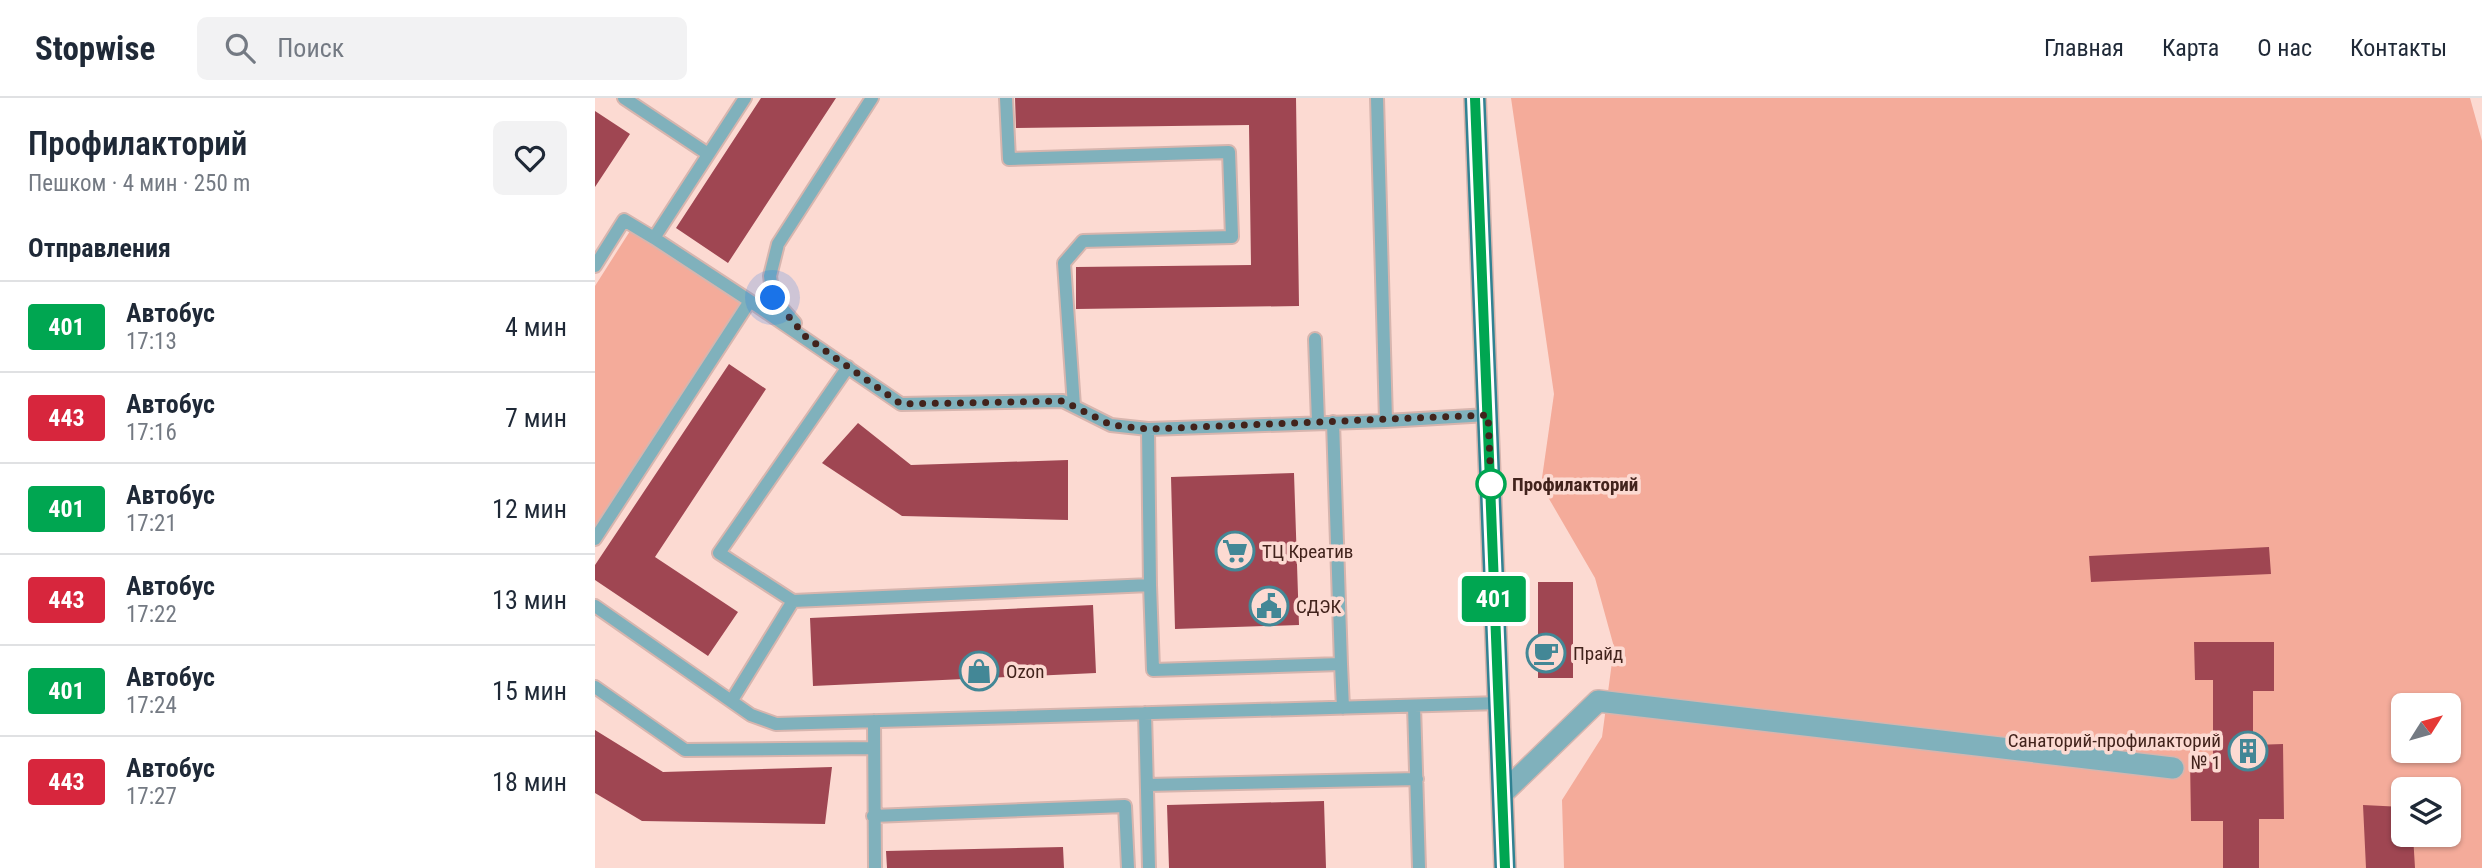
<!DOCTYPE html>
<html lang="ru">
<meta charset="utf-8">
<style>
:root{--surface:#fff;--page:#f2f2f3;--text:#1f2937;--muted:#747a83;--line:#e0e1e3}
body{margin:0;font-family:"Roboto Condensed",sans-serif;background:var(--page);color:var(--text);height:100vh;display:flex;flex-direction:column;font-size:26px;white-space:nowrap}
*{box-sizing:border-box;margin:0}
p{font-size:23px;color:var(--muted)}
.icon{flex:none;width:38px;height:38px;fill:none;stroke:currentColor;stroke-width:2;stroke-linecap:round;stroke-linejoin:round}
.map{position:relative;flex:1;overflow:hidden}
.drawer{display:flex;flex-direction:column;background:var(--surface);width:595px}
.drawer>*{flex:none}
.badge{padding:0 14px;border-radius:5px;font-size:24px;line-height:46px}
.needle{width:46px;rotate:53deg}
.controls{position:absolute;left:1796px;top:595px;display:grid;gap:14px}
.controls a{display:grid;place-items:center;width:70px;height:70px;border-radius:10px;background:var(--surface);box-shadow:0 2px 5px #0004;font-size:35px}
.you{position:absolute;width:35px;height:35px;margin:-18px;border:5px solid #fff;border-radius:50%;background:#1a73e8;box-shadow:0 0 0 10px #1a73e833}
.map>.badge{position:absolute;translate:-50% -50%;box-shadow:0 0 0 4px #fff}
h2{padding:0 28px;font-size:26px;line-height:63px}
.round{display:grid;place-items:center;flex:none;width:74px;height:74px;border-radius:10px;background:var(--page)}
.overview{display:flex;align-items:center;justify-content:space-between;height:119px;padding:0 28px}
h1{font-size:33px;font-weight:600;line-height:52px}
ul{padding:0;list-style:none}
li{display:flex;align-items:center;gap:21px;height:91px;padding:0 28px;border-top:2px solid var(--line)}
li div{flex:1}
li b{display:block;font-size:26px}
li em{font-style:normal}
li .badge{min-width:77px;font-weight:700;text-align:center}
header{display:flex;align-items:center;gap:42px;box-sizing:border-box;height:98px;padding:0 35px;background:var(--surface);border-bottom:2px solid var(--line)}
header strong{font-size:33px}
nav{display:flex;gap:38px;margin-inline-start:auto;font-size:24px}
.search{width:490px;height:63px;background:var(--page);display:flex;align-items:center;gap:18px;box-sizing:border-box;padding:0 24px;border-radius:10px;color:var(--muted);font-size:26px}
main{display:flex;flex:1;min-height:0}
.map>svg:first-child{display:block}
.green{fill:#f4ab9a;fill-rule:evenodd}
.building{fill:#9f4652}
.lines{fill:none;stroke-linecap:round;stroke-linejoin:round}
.lane-casing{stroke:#d7b5ae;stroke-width:16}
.street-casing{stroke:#d7b5ae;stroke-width:24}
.primary-casing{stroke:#d7b5ae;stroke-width:24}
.lane{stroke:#80b1bc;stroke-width:12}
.street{stroke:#80b1bc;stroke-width:21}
.primary{stroke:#308292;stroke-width:21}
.line-casing{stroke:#fff;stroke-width:16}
.line{stroke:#00a651;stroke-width:10}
.walk{stroke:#42231c;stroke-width:7;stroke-dasharray:0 12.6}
.stop-dot{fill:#fff;stroke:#00a651;stroke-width:3.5}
.labels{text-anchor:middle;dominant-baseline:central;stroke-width:7;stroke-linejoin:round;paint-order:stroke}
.stop-label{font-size:19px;font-weight:bold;fill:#42231c;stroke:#fcdad2;text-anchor:start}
.poi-label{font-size:19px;fill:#42231c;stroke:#fcdad2;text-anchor:start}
</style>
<header>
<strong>Stopwise</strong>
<div class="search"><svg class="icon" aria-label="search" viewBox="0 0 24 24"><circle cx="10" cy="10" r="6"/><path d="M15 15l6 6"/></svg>Поиск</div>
<nav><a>Главная</a><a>Карта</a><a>О нас</a><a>Контакты</a></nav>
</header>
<main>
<section class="drawer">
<div class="overview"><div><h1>Профилакторий</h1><p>Пешком · 4 мин · 250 m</p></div><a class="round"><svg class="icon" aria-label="heart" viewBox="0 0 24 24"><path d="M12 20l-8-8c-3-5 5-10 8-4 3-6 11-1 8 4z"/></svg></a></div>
<h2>Отправления</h2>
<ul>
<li><span class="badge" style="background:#00a651;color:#fff">401</span><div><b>Автобус</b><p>17:13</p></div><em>4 мин</em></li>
<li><span class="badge" style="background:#d7263d;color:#fff">443</span><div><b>Автобус</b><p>17:16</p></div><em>7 мин</em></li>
<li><span class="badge" style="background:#00a651;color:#fff">401</span><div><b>Автобус</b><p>17:21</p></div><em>12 мин</em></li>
<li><span class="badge" style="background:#d7263d;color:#fff">443</span><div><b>Автобус</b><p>17:22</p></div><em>13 мин</em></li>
<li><span class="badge" style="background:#00a651;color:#fff">401</span><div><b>Автобус</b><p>17:24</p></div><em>15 мин</em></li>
<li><span class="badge" style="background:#d7263d;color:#fff">443</span><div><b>Автобус</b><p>17:27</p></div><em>18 мин</em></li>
</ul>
</section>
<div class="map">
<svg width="1887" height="770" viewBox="0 0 1887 770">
<rect width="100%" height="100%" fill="#fcdad2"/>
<!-- green -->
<path class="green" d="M 916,0 L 1875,0 L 1887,43 L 1887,770 L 969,770 L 967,702 L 1007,639 L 1019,549 L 1000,480 L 946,387 L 959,296 ZM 1808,607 L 1853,607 L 1853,653 L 1808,653 ZM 1808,691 L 1853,691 L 1853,737 L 1808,737 Z
M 35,133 L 145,205 L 0,429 L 0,188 Z"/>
<!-- building -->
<path class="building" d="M 166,0 L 241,0 L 133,165 L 81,130 Z
M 420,0 L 701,0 L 704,208 L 481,211 L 481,169 L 656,167 L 654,27 L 421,30 Z
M 0,13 L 35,36 L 0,89 Z
M 134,266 L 171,291 L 60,459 L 143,514 L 113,558 L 0,482 L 0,467 Z
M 263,325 L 316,367 L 473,362 L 473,422 L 307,418 L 227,365 Z
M 699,375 L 704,527 L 580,531 L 576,379 Z
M 1674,449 L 1676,476 L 1496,484 L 1494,458 Z
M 943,484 L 978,484 L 978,580 L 943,580 Z
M 498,507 L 501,575 L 218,588 L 215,520 Z
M 1599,544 L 1679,544 L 1679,593 L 1658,593 L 1658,647 L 1688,646 L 1689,721 L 1664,721 L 1664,770 L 1628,770 L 1628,723 L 1596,723 L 1595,660 L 1618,660 L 1618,582 L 1600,582 Z
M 0,632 L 68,674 L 237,669 L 230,726 L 47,723 L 0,695 Z
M 729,703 L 731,770 L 574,770 L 572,707 Z
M 1768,707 L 1808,709 L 1808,737 L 1818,737 L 1820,770 L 1771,770 Z
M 468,749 L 469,770 L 292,770 L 291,753 Z"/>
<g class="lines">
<defs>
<path id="lane" d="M 29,0 L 113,56
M 150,0 L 59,140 L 155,203
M 411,0 L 414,61 L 634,54 L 637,139 L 488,143 L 469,165 L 479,308
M 782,0 L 791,323 L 893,317
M 0,168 L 29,122 L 59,140
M 200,225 L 178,200 L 175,178 L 183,146 L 277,0
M 720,241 L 723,324
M 553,331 L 555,487
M 0,441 L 155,203 L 306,306 L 468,303 L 516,327 L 553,331 L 791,323
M 198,503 L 555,487 L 558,572 L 746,566 L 738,324
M 0,508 L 156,617 L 181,626 L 905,605
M 746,566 L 748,610
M 0,589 L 90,652 L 279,650
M 137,602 L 198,503 L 124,455 L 253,269
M 819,608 L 824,770
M 550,615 L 554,770
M 279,623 L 280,770
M 552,687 L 822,681
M 278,718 L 530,708 L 533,770"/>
<path id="street" d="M 908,695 L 1003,603 L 1578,670"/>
<path id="primary" d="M 880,0 L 910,770"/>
</defs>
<!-- lane casing -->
<use href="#lane" class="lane-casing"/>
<!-- street casing -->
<use href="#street" class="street-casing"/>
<!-- primary casing -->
<use href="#primary" class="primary-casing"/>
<!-- lane -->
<use href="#lane" class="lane"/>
<!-- street -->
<use href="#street" class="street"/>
<!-- primary -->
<use href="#primary" class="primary"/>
</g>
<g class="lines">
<defs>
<path id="line" d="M 880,0 L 910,770"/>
</defs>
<!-- line casing -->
<use href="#line" class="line-casing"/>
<!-- line -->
<use href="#line" class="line"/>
<!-- walk -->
<path class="walk" d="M 178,200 L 211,239 L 306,306 L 468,303 L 516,327 L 553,331 L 893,317 L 896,386"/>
</g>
<!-- icons -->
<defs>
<symbol id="supermarket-ring" viewBox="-11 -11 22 22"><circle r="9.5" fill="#fcdad2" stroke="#438796" stroke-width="1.5"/><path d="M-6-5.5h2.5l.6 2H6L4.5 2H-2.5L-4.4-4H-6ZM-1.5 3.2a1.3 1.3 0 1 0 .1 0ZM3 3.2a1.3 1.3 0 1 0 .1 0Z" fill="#438796"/></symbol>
<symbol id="civic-ring" viewBox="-11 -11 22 22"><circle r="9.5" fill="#fcdad2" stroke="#438796" stroke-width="1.5"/><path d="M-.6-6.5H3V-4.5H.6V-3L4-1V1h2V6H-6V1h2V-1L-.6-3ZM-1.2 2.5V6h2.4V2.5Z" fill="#438796"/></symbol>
<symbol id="cafe-ring" viewBox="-11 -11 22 22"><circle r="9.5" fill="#fcdad2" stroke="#438796" stroke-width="1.5"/><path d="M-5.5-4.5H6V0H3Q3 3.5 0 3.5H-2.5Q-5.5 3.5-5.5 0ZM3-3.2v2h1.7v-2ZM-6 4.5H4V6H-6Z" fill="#438796"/></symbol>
<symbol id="shop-ring" viewBox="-11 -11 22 22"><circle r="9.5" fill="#fcdad2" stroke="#438796" stroke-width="1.5"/><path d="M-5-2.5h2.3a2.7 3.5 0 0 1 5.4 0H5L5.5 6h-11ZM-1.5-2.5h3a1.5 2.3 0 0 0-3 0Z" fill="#438796"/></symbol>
<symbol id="building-ring" viewBox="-11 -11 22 22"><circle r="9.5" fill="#fcdad2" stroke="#438796" stroke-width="1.5"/><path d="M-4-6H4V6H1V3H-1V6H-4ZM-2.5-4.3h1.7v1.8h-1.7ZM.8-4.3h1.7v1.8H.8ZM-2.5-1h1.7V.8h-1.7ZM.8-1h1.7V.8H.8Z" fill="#438796"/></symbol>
</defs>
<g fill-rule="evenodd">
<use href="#supermarket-ring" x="618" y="431" width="44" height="44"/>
<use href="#civic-ring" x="652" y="486" width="44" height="44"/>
<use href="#cafe-ring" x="929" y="533" width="44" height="44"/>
<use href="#shop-ring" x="362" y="551" width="44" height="44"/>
<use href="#building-ring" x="1631" y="631" width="44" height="44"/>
</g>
<!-- markers -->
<circle class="stop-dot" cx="896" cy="386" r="14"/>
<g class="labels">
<!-- stop labels -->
<g class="stop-label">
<text x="917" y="386">Профилакторий</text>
</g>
<!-- poi labels -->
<g class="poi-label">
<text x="667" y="453">ТЦ Креатив</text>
<text x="701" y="508">СДЭК</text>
<text x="978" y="555">Прайд</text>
<text x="411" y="573">Ozon</text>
<text x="1626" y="642" text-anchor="end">Санаторий-профилакторий<tspan x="1626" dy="22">№ 1</tspan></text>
</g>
</g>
</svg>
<div class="controls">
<a><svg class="needle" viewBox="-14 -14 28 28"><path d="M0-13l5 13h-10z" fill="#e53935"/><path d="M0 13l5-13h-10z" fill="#747a83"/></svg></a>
<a><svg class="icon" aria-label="layers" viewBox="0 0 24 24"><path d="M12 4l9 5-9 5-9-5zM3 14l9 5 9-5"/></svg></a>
</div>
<div class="you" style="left:178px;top:200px"></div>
<b class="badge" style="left:899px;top:501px;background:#00a651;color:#fff">401</b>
</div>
</main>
